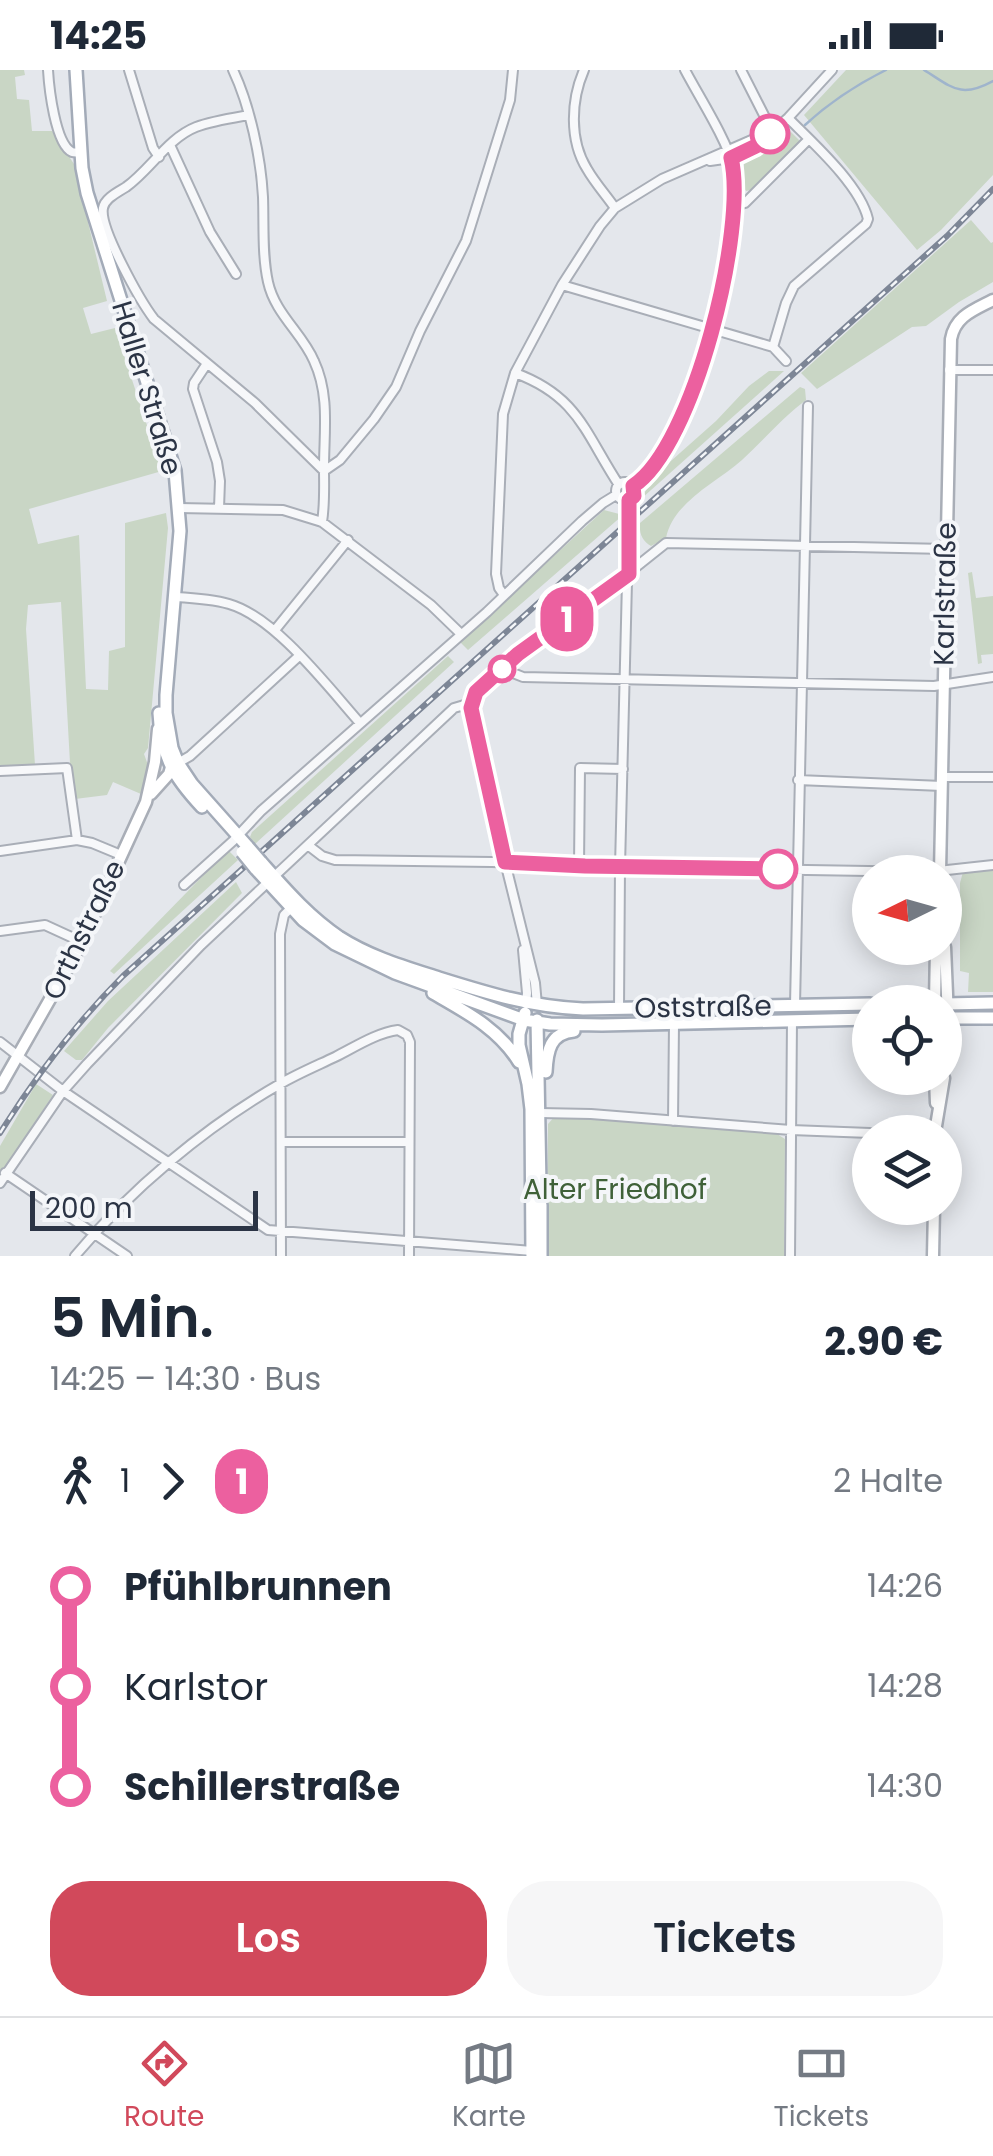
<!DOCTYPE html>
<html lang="de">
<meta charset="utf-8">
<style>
:root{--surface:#fff;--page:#f6f6f7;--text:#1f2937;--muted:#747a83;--line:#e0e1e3;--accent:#d1495b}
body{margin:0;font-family:Poppins,sans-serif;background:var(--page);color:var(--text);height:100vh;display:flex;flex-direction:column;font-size:38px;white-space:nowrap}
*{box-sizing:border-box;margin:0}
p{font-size:32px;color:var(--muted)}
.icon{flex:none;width:55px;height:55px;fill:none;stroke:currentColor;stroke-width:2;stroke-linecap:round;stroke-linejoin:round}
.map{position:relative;height:1186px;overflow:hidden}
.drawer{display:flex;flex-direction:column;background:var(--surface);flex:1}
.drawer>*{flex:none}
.badge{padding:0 20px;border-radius:32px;font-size:35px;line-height:65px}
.needle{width:65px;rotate:265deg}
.tools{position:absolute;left:852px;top:785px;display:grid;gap:20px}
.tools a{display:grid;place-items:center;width:110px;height:110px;border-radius:50%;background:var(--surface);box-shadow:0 5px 25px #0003;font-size:50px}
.scale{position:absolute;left:30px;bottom:25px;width:228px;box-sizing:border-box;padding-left:10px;border:5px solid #2b3445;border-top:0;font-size:28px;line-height:35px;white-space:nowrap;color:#2b3445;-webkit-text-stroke:8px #f4f6f9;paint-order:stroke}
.map>.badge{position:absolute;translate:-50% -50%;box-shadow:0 0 0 5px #fff}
.legs{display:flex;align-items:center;gap:15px;height:110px;padding:0 50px;font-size:32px}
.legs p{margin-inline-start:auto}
.head{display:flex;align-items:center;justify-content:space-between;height:170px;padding:0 50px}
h1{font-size:55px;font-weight:600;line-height:75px}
.action{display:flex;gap:20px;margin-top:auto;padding:20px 50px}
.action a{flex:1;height:115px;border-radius:40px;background:var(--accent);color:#fff;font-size:40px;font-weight:600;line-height:115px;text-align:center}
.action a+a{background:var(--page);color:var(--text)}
ul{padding:0 50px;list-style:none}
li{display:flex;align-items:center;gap:35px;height:100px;font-size:38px}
li i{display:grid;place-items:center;width:15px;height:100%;margin:0 12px;background:currentColor}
li i::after{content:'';width:25px;height:25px;margin:-12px;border:8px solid;border-radius:50%;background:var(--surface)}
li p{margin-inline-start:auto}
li:first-child i{background:linear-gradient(#0000 50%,currentColor 0)}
li:last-child i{background:linear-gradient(currentColor 50%,#0000 0)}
.status{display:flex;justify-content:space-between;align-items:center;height:70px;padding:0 50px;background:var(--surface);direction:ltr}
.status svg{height:28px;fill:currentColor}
.tabs{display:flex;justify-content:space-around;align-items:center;height:140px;border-top:2px solid var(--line);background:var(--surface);font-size:28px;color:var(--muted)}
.tabs a{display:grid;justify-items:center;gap:5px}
.tabs .selected{color:var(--accent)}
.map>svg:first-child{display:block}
.green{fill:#c9d6c5}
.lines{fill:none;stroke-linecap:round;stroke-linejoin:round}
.stream{stroke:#9fb4cc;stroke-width:2.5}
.street-casing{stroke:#a9aeb7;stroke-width:12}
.secondary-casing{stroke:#a9aeb7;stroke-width:15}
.primary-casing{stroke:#a3abb8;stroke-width:16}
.street{stroke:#f7f8fa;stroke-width:8}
.secondary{stroke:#fff;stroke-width:10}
.primary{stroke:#fff;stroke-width:11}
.rail-casing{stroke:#7d8696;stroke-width:6}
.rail{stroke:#f4f6f9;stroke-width:2.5;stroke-dasharray:8;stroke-linecap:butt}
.primary-bridge-casing{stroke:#a3abb8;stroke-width:16;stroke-linecap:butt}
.primary-bridge{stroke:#fff;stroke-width:11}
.line-1-casing{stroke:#fff;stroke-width:22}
.line-1{stroke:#ec609f;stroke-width:15}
.stop-1-dot{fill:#fff;stroke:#ec609f;stroke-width:5}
.labels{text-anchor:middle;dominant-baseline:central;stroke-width:8;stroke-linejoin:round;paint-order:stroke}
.street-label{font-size:28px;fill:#2b3445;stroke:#f4f6f9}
.park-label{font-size:28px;fill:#3f6138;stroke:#f4f6f9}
</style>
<div class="status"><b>14:25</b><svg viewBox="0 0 49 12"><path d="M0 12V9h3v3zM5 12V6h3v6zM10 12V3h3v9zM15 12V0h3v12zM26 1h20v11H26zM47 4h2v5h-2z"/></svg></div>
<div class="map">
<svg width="993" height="1186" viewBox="0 0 993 1186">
<rect width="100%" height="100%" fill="#e4e7ec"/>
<!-- green -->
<path class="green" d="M 0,0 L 24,0 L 25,5 L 15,7 L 17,29 L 29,30 L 32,61 L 52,61 L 74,94 L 107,231 L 83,238 L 91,264 L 115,258 L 162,401 L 29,439 L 38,474 L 79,465 L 86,619 L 108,620 L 109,581 L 125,577 L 125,453 L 166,443 L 168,458 L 148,678 L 144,684 L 148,695 L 141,724 L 113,712 L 107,725 L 75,729 L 70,693 L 61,532 L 28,535 L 26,559 L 35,695 L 0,697 Z
M 846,0 L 993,0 L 993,105 L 941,160 L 917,180 L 804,45 Z
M 784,60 L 790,61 L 800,71 L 751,120 L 746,121 L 743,117 L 744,90 Z
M 971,150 L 991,173 L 993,172 L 993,212 L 959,232 L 926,256 L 912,257 L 817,319 L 801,303 Z
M 769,301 L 784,301 L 641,429 L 654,406 L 716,351 L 749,316 Z
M 800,317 L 805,319 L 806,330 C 782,348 764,370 742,390 C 716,413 673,432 666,468 L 651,476 C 642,471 639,463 640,453 Z
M 604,440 L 623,445 L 468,580 L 460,572 Z
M 972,502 L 976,528 L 993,526 L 993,584 L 981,585 L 982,593 L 978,594 L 968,503 Z
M 448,586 L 454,592 L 255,774 L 250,767 L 252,762 Z
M 228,780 L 238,790 L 114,904 L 110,901 Z
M 993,799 L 993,922 L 968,922 L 969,903 L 960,901 L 960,813 L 963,802 Z
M 236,812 L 242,823 L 108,958 L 82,990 L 76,990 L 64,981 L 108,931 Z
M 36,1014 L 53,1025 L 0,1105 L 0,1076 Z
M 555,1046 L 777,1064 L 785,1069 L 784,1186 L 547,1186 L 548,1054 Z"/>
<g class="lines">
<!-- stream -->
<path class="stream" d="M 924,0 C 952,17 960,29 993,11
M 805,55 C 830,32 856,15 886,0"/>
<defs>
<path id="street" d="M 48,0 C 49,17 55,74 72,82 C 75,83 78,82 81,83
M 129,0 L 153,78 L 159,87
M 233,0 C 250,36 261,88 263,127 C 264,155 262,185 268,212 C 275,244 302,263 314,291 C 330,325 324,362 324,398 C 324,417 325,433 322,452
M 584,0 C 571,30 569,70 587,99 C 595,113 606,125 615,138
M 741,0 L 772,61
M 249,45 C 232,48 212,51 196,57 C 168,68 150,100 126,117 C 118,122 105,128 103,138 C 99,158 141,232 154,249 L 255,333 L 324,401
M 170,75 L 210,162 L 236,204
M 710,91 L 731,88 L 756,76 L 788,48 L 832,0
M 734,136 L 745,133 L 808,70
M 562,215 L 773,277 L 786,291
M 773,277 L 786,233 L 794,216 L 866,154 L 868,149 C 860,115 813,73 788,48
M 206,295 L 194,313 L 193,319 L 217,392 L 220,411 L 219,438
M 949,300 L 993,300
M 515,303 C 578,326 585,363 619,415
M 324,401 L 340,390 L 374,349 L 396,317 L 420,261 L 466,171 L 510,30 L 513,0
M616 421a9 9 0 1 1 18 0a9 9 0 1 1-18 0Z
M 633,417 C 693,376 747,165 733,96 C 727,70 698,25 685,0
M 179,438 L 283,440 L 322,452 L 431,535 L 461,564
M 504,525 L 499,518 L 496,504 L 503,344 L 515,303 L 562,215 L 600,156 L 615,138 L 662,109 L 772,61
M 175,527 C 193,528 212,529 229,534 C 275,547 328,617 360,653
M 275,560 L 348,470
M 503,599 L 523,607 L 934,616 L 993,607
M 471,633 L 476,622 L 518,584 L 607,520 L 666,473 L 946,479
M 471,633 L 505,792 L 535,913 L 537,935
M 178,693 L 190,686 L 299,586
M 0,701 L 67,698 L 77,770
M 942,707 L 993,707
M 798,710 L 942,716
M 309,776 L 322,786 L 335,790 L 492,792 L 620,797 L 929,802 L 993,795
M 0,781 L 77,770 L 92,773 L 121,785
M 579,795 L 580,698 L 623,699
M 184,815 L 233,771 L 261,741 L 487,542 L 582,451 L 603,433 L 616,425
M 0,861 L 45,855 L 82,872
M 523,880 L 527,923 L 526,934
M 795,935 L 808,336
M 619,939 L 620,797 L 629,430
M 0,972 L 63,1021 L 268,1160 L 532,1181
M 540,1043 L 591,1044 L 791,1060 L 870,1063
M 673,1051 L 674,954
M 281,1072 L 409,1072
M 5,1103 L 127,1186
M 0,1113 L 63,1021 L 87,994 L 201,875 L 454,638 L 471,633
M 75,1186 C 130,1120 205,1057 280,1014 C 297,1004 316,996 335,987 C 355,977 376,963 398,960 L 407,965 L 410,972 L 409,1186
M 281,1186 L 280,864 L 284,845 L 291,838
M 790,1186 L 792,951"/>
<path id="secondary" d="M 151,724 L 169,704 L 171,697
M 940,802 L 951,269 C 955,246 974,240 993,230
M 945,877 L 948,948 L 945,997
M 935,932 L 936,878
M 935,1008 L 936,1033
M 0,1017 L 78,880 L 146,732 L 155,692 L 158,659
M 935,1062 L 944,1008
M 933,1186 L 934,1138"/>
<path id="primary" d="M 76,0 L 82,98 L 87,123 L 175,401 L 180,461 L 166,625 L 166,643 L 172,678 L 178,693 L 192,714 L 248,777
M 159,643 C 161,686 174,707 202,737
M 261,792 C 285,819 308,846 339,867 C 370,887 405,897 439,908 C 487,923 532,937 583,939 L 870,934
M 255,798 L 303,850 L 335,874 L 395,903 L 524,950 L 550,954 L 602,955 L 870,949
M 433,923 C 466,942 499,959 519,992
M 945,934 L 993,933
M 525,943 L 519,964 L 519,975 L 528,1014 L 531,1039 L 532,1186
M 945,948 L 993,948
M 537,950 L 540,1116
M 546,1002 C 547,981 550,963 574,961
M 541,1135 L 541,1186"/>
</defs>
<!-- street casing -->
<use href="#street" class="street-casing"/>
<!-- secondary casing -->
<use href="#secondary" class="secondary-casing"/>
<!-- primary casing -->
<use href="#primary" class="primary-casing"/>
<!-- street -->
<use href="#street" class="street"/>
<!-- secondary -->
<use href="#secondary" class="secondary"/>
<!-- primary -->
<use href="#primary" class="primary"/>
<defs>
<path id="rail" d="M 0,1063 C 36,1006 75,954 123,906 L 947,166 L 993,119"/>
</defs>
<!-- rail casing -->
<use href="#rail" class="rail-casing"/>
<!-- rail -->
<use href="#rail" class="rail"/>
<defs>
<path id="primary-bridge" d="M 248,777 L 261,792
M 242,782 L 255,798"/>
</defs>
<!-- primary-bridge casing -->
<use href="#primary-bridge" class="primary-bridge-casing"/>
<!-- primary-bridge -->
<use href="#primary-bridge" class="primary-bridge"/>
</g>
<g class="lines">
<defs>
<path id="line-1" d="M 770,64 L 756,76 L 731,88 C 748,156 694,377 633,416 L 634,426 L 629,430 L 629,504 L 518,584 L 476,622 L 471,638 L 505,792 L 585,796 L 778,799"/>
</defs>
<!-- line-1 casing -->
<use href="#line-1" class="line-1-casing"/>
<!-- line-1 -->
<use href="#line-1" class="line-1"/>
</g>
<!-- markers -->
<g class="stop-1-dot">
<circle cx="770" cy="64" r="18"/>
<circle cx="502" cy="599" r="12"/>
<circle cx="778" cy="799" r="18"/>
</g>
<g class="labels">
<!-- street labels -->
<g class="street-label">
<text transform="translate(147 318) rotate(73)">Haller Straße</text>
<text transform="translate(945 524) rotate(-89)">Karlstraße</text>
<text transform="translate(84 860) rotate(-64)">Orthstraße</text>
<text transform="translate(703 937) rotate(-1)">Oststraße</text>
</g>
<!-- park labels -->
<g class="park-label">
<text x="615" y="1119">Alter Friedhof</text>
</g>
</g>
</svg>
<div class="tools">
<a><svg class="needle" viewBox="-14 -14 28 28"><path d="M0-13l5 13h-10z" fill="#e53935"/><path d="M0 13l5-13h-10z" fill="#747a83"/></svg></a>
<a><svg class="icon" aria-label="locate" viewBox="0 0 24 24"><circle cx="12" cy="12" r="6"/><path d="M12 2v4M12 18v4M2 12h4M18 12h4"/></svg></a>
<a><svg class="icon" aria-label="layers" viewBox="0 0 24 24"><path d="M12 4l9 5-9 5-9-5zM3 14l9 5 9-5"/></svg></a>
</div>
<div class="scale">200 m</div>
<b class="badge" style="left:567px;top:549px;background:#ec609f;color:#fff">1</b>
</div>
<section class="drawer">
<div class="head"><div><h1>5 Min.</h1><p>14:25 – 14:30 · Bus</p></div><b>2.90 €</b></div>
<div class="legs"><svg class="icon" aria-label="walk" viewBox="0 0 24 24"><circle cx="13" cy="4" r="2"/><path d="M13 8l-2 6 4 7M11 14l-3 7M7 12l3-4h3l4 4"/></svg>1<svg class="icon" aria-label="forward" viewBox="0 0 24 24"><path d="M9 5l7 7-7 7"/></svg><b class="badge" style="background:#ec609f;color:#fff">1</b><p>2 Halte</p></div>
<ul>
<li><i style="color:#ec609f"></i><b>Pfühlbrunnen</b><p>14:26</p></li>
<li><i style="color:#ec609f"></i><span>Karlstor</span><p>14:28</p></li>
<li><i style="color:#ec609f"></i><b>Schillerstraße</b><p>14:30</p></li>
</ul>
<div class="action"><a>Los</a><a>Tickets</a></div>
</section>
<nav class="tabs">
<a class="selected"><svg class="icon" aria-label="directions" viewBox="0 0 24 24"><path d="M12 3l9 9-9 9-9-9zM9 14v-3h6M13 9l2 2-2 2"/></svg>Route</a>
<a><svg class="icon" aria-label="map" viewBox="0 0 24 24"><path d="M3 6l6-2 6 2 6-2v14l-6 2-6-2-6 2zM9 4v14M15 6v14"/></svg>Karte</a>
<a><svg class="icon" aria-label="tickets" viewBox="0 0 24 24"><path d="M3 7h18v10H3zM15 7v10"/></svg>Tickets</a>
</nav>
